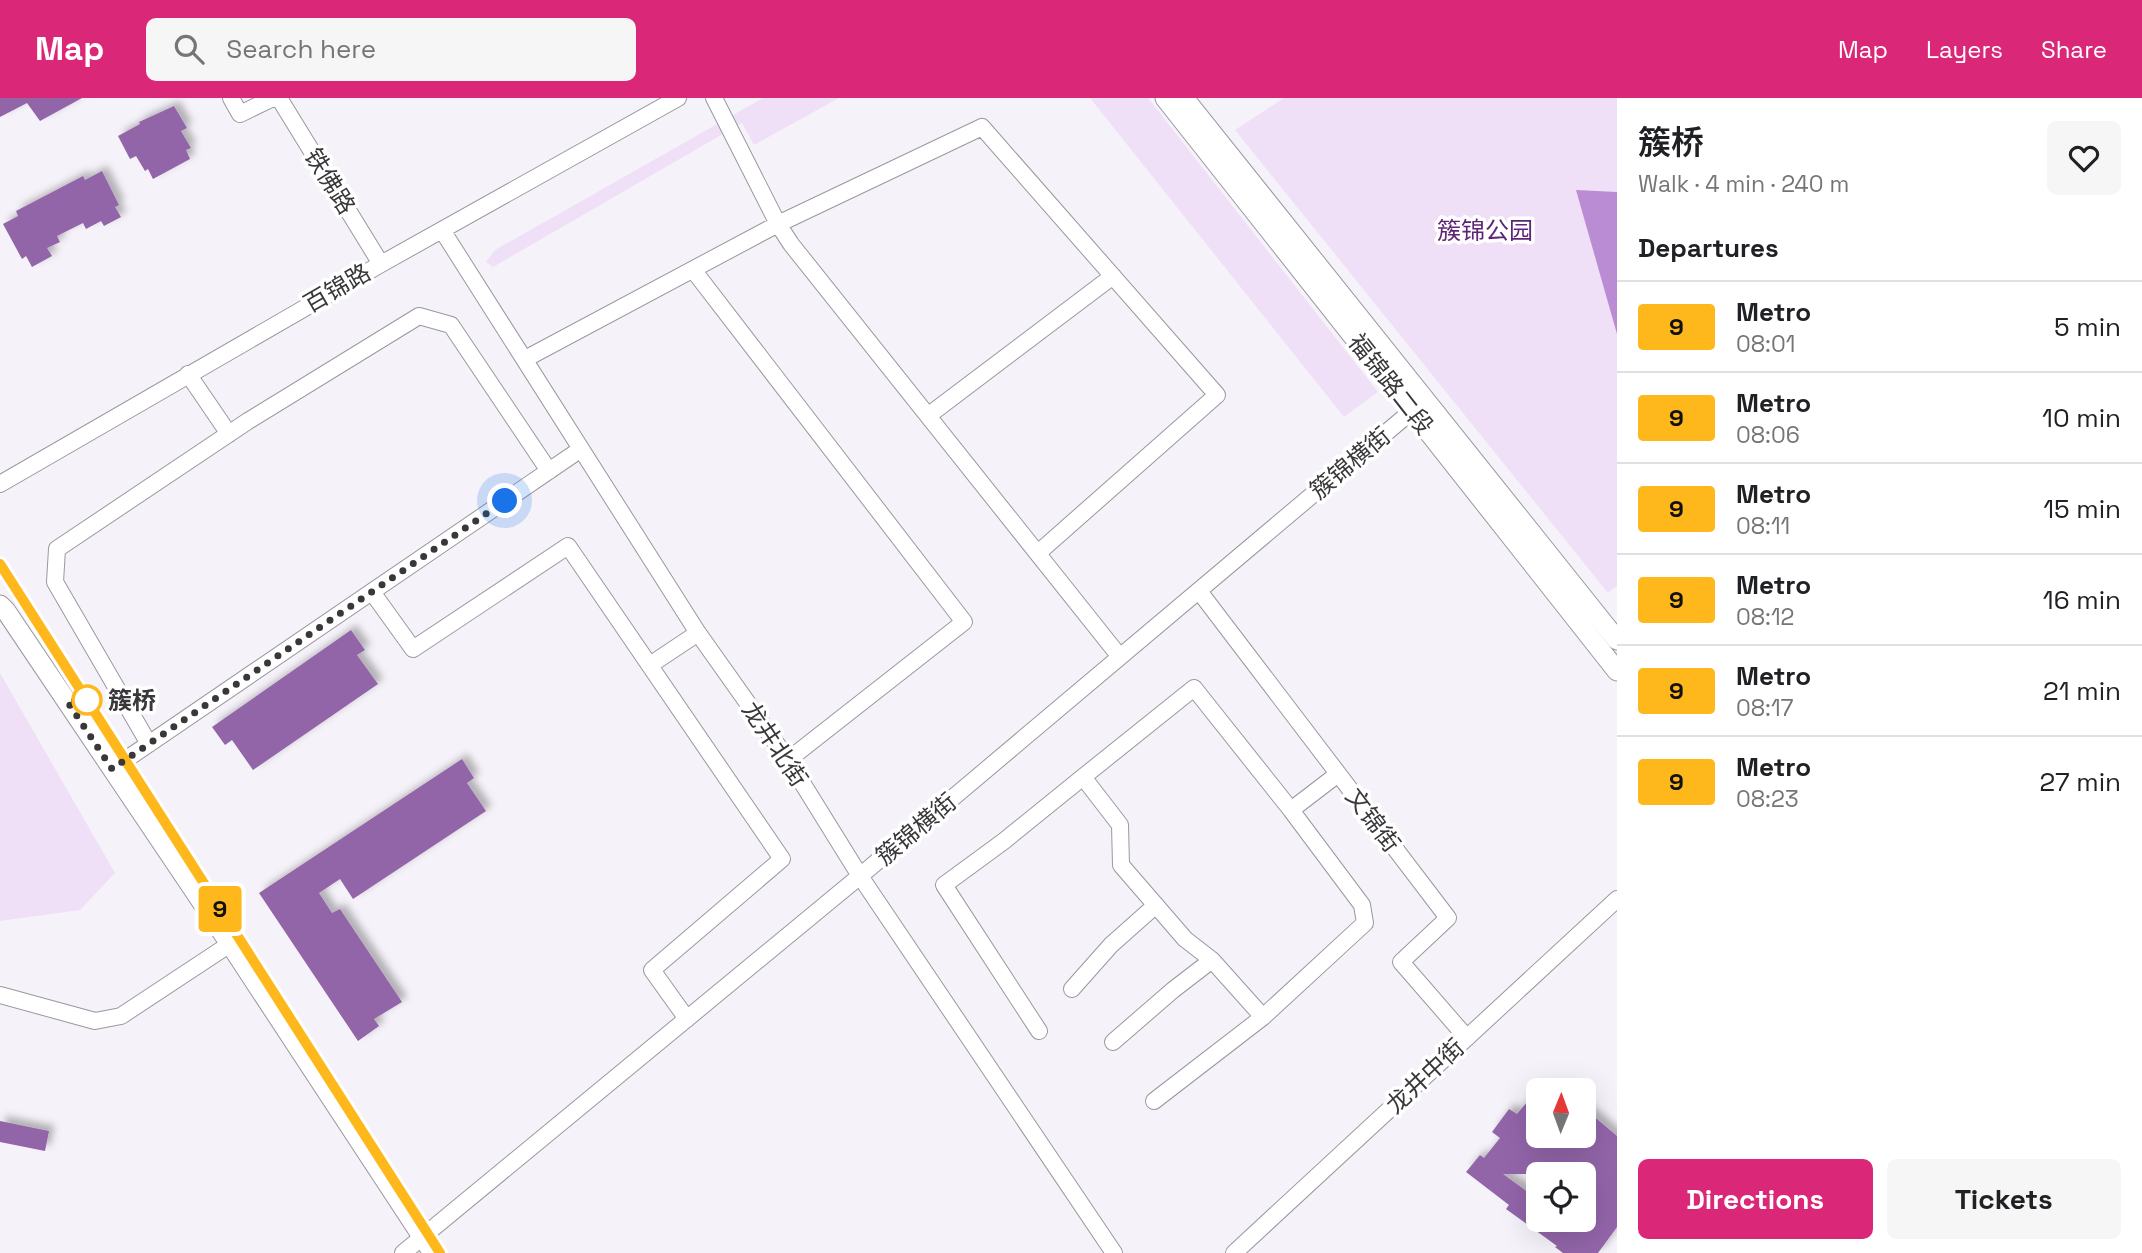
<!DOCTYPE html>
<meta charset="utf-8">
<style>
:root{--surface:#fff;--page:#f6f6f6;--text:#202124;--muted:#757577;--line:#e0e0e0;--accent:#db2777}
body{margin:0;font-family:"Space Grotesk","Noto Sans SC",sans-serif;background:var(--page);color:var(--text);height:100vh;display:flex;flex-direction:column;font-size:26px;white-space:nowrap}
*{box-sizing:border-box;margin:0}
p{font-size:23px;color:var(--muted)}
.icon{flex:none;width:38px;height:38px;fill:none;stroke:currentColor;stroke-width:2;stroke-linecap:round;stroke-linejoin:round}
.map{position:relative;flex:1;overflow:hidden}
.drawer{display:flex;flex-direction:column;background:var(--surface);width:525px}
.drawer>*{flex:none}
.badge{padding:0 14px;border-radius:5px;font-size:24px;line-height:46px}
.needle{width:46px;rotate:1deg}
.tools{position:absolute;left:1526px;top:980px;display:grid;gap:14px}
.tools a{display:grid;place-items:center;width:70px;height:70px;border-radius:10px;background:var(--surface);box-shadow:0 7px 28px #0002;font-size:35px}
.you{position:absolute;width:35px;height:35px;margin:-18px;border:5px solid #fff;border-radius:50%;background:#1a73e8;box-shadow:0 0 0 10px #1a73e833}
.map>.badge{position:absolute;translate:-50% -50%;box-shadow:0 0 0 4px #fff}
h2{padding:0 21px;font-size:26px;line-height:63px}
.round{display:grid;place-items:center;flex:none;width:74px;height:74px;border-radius:10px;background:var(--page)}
.head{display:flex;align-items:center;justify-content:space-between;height:119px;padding:0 21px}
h1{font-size:33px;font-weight:600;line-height:52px}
.button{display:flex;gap:14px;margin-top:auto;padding:14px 21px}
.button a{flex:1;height:80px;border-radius:10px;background:var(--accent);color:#fff;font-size:28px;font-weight:600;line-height:80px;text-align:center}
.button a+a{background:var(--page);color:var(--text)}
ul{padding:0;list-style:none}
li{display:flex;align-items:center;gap:21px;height:91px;padding:0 21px;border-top:2px solid var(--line)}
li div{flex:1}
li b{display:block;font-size:26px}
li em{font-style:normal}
li .badge{min-width:77px;font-weight:700;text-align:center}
header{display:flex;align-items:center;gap:42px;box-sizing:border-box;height:98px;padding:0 35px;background:var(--accent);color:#fff}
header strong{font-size:33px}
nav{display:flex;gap:38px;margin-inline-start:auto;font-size:24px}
.search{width:490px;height:63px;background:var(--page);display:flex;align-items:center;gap:18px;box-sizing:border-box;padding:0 24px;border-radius:10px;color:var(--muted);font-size:26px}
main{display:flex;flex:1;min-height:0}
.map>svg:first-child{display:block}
.green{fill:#efe0f7}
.water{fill:#ba8cd3}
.building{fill:#9265a9;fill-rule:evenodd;filter:url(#shadow)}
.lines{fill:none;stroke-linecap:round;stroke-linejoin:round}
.minor-casing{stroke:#9b979e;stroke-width:18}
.tertiary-casing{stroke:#9b979e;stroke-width:21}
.minor{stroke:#fff;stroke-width:16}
.tertiary{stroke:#fff;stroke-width:19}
.line-casing{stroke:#fff;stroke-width:16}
.line{stroke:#ffb81c;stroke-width:10}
.walk{stroke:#39373a;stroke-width:7;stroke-dasharray:0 12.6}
.stop-dot{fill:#fff;stroke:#ffb81c;stroke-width:3.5}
.labels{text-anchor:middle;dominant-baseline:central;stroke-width:7;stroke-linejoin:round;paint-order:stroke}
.street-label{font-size:24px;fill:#39373a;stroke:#fff}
.park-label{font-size:24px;fill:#5e2477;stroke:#fff}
.stop-label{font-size:24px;font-weight:bold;fill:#39373a;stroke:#fff;text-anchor:start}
</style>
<header>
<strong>Map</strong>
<div class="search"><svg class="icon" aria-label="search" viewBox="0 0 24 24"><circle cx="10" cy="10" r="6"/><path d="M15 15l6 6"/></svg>Search here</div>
<nav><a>Map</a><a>Layers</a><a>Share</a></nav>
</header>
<main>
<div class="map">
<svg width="1617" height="1155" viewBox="0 0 1617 1155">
<defs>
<filter id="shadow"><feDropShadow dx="5.5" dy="-5.5" stdDeviation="3.5" flood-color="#0004"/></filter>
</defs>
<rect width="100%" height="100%" fill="#f6f2f9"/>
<!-- green -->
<path class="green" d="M 763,0 L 839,0 L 754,47 L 742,25 L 493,169 L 486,164 L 495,152 Z
M 1090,0 L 1148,0 L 1378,294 L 1344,319 Z
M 1284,0 L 1617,0 L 1617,488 L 1608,495 L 1235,32 Z
M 0,575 L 115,775 L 80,812 L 0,823 Z"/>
<!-- water -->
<path class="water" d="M 1576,92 L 1617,94 L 1617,236 Z"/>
<!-- building -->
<path class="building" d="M 0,0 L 82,0 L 40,23 L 27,5 L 0,19 Z
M 174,8 L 187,30 L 181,33 L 191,50 L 186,52 L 190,61 L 153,81 L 148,71 L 145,73 L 136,58 L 130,61 L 118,38 L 140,26 L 139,24 Z
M 102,73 L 119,107 L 115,109 L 121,119 L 104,128 L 101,123 L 86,131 L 83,125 L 57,138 L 60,144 L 47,150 L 52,158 L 32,169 L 26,158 L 22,161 L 3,126 L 18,118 L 16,113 L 83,78 L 85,82 Z
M 351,532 L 365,552 L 357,557 L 378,586 L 253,672 L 232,642 L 225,647 L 212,629 Z
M 462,661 L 474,680 L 467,685 L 486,713 L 353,801 L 340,781 L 319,795 L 332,815 L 340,811 L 402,904 L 374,921 L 379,928 L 358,943 L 259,795 Z
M 1538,991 L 1538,1038 L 1584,1038 L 1584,1010 L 1617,1038 L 1617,1129 L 1598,1155 L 1563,1155 L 1555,1149 L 1557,1148 L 1506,1111 L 1509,1107 L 1466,1074 L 1480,1057 L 1484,1060 L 1500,1040 L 1492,1034 L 1509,1011 L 1517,1016 ZM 1503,1076 L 1584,1076 L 1584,1122 L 1538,1122 L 1538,1109 L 1532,1104 L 1536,1100 Z
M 0,1023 L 49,1033 L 45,1053 L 0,1044 Z"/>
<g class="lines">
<defs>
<path id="minor" d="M 231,0 L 240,16 L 273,0
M 279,0 L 381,166
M 714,0 L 778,126 L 791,146 L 1120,559
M 442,132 L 698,535 L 788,662 L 860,778 L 1114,1155
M 694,173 L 964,524 L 788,662
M 525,261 L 778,126 L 982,29 L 1217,297 L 1038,455
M 188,276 L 229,336
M 929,317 L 1113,178
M 0,386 L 381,166 L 678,0
M 1199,493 L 1448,820 L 1401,864 L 1467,940
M 372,494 L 413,551 L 568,448 L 782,761 L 652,872 L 687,921
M 650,567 L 698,535
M 149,646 L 55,484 L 57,451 L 248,323 L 419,218 L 451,227 L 549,373
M 112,671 L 581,351
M 1291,712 L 1362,807 L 1365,825 L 1263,919 L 1212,862 L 1185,841 L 1121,767 L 1120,727 L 1083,679 L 1194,590 L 1291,712 L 1338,676
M 1072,891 L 1111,847 L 1156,807
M 0,897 L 95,923 L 121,918 L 230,846
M 1039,933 L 944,787 L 1004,743 L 1083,679
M 1113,944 L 1173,892 L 1212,862
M 1154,1003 L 1263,919
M 403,1155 L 860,778 L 1419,307
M 1234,1155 L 1617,801"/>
<path id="tertiary" d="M 1165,0 L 1617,573
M 1184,0 L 1617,542
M 0,507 L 6,513 L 230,846 L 433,1155"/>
</defs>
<!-- minor casing -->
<use href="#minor" class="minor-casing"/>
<!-- tertiary casing -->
<use href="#tertiary" class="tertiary-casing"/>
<!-- minor -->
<use href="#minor" class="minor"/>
<!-- tertiary -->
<use href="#tertiary" class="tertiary"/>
</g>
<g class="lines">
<defs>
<path id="line" d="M 0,466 L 440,1155"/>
</defs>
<!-- line casing -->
<use href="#line" class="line-casing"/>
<!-- line -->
<use href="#line" class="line"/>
<!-- walk -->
<path class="walk" d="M 87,602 L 67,603 L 112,671 L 505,403"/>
</g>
<!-- markers -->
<circle class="stop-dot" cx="87" cy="602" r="14"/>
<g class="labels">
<!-- street labels -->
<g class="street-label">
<text transform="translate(330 83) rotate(58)">铁佛路</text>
<text transform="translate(337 190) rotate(-30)">百锦路</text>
<text transform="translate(1391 286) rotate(52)">福锦路二段</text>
<text transform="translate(1350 365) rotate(-40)">簇锦横街</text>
<text transform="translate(775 646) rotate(56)">龙井北街</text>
<text transform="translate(1373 722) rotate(53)">文锦街</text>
<text transform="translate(916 731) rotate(-40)">簇锦横街</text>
<text transform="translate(1425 978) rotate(-43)">龙井中街</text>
</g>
<!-- park labels -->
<g class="park-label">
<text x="1485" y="132">簇锦公园</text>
</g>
<!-- stop labels -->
<g class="stop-label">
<text x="108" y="602">簇桥</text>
</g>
</g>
</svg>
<div class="tools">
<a><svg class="needle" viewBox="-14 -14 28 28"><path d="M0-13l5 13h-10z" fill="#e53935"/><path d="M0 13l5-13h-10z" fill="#757577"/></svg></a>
<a><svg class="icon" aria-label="locate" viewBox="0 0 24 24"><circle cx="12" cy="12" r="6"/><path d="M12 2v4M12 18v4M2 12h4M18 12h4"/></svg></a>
</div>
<div class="you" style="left:505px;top:403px"></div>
<b class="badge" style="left:220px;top:811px;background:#ffb81c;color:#111">9</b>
</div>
<section class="drawer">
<div class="head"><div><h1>簇桥</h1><p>Walk · 4 min · 240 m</p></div><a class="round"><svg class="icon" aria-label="heart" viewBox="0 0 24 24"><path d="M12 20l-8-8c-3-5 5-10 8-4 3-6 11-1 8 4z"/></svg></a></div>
<h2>Departures</h2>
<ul>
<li><span class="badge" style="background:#ffb81c;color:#111">9</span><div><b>Metro</b><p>08:01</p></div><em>5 min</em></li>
<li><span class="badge" style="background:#ffb81c;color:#111">9</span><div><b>Metro</b><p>08:06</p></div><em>10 min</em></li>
<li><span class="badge" style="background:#ffb81c;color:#111">9</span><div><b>Metro</b><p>08:11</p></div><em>15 min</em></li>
<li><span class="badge" style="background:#ffb81c;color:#111">9</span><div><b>Metro</b><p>08:12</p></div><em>16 min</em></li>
<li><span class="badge" style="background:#ffb81c;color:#111">9</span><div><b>Metro</b><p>08:17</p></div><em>21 min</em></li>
<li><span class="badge" style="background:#ffb81c;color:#111">9</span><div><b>Metro</b><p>08:23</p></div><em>27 min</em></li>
</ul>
<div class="button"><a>Directions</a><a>Tickets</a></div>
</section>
</main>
